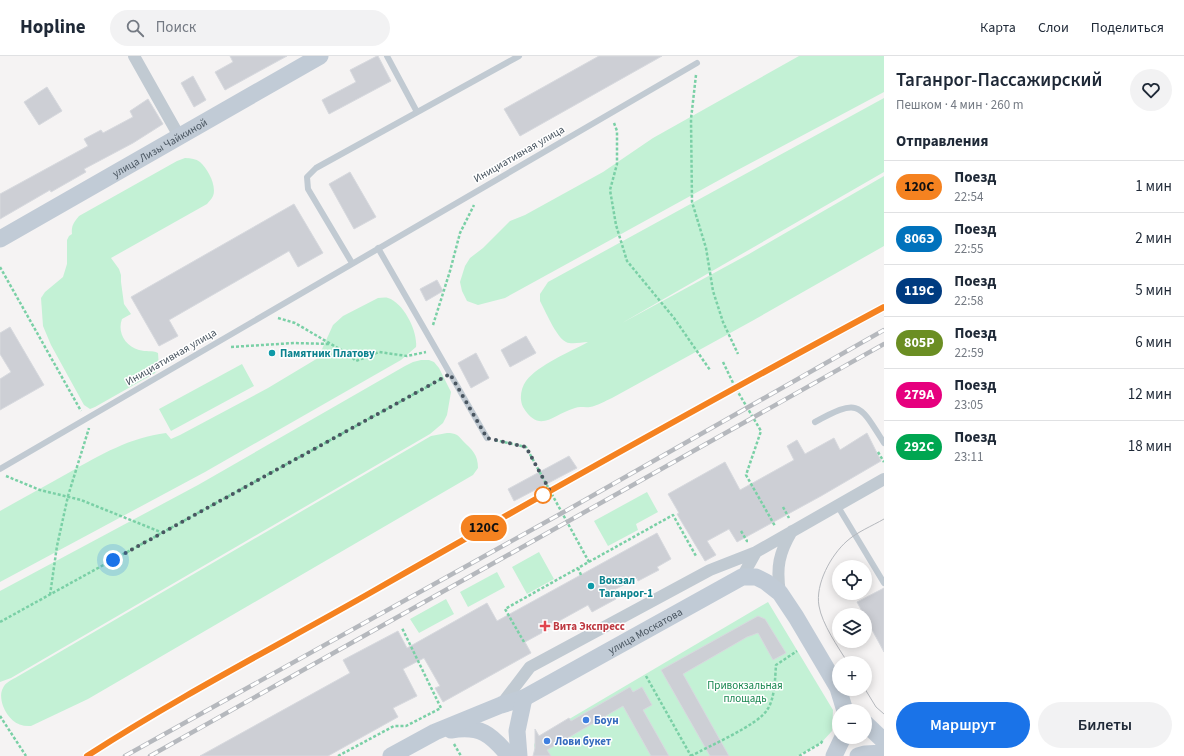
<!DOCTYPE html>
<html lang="ru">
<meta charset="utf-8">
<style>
:root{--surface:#fff;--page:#f2f2f3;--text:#1f2937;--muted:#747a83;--line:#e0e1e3;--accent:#1a73e8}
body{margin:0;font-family:"Source Sans 3",sans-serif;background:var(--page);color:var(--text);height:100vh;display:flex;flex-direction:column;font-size:15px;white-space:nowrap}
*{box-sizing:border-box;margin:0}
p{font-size:13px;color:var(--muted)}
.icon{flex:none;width:22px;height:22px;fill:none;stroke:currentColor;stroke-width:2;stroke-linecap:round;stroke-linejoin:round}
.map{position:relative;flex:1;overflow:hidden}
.details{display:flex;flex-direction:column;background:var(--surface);width:300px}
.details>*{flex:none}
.badge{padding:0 8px;border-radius:13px;font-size:14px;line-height:26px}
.buttons{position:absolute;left:832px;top:504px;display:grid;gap:8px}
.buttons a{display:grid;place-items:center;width:40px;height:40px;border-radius:50%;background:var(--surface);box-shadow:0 2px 10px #0003;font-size:20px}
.you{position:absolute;width:20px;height:20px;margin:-10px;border:3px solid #fff;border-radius:50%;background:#1a73e8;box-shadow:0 0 0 6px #1a73e833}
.map>.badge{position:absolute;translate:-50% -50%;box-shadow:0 0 0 2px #fff}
h2{padding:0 12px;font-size:15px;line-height:36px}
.round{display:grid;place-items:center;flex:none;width:42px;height:42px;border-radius:21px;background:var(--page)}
.head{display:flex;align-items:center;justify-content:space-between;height:68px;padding:0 12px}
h1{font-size:19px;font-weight:600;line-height:30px}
.button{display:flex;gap:8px;margin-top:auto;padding:8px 12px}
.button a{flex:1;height:46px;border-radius:24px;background:var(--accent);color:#fff;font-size:16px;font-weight:600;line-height:46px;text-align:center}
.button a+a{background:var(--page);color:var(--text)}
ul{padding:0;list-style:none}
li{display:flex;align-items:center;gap:12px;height:52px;padding:0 12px;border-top:1px solid var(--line)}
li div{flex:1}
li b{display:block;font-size:15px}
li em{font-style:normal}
li .badge{min-width:44px;font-weight:700;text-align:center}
header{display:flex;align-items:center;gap:24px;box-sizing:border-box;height:56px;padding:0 20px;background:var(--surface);border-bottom:1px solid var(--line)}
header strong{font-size:19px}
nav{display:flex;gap:22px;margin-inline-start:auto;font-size:14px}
.search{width:280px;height:36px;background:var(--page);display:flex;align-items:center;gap:10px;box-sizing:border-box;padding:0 14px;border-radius:22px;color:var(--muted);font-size:15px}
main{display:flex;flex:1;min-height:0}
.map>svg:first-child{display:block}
.green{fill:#c3f1d5}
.building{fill:#cdcfd5;stroke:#d7d9de}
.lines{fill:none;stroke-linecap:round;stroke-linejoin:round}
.path{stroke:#7ad0a6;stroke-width:2.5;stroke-dasharray:3 2;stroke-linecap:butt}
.service{stroke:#c1cad2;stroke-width:6}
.minor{stroke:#c1cad2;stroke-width:12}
.secondary{stroke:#c1cbd6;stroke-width:17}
.tram{stroke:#b5b8bd;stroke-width:1}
.rail-casing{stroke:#b5b8bd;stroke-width:4.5}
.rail{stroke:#fff;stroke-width:3;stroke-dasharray:9;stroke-linecap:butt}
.line-casing{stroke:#fff;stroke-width:9}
.line{stroke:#f58220;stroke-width:6}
.walk{stroke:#4a5661;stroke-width:4;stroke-dasharray:0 7.2}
.culture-dot{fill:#0f9aa8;stroke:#fff;stroke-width:1.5}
.stop-dot{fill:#fff;stroke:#f58220;stroke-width:2}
.health-dot{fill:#e0444e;stroke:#fff;stroke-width:1.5}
.shop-dot{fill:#3f7fe0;stroke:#fff;stroke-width:1.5}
.labels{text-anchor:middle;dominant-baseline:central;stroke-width:3;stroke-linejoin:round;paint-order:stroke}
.street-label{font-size:11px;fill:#4a5661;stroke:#fff}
.culture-label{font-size:11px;font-weight:bold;fill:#0d838f;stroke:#fff;text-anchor:start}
.health-label{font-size:11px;font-weight:bold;fill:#be3a42;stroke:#fff;text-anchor:start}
.park-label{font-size:11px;fill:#17864f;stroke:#fff}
.shop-label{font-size:11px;font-weight:bold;fill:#366cbe;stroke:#fff;text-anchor:start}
</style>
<header>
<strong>Hopline</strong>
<div class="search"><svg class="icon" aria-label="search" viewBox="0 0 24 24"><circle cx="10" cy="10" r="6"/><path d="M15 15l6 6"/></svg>Поиск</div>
<nav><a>Карта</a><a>Слои</a><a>Поделиться</a></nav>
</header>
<main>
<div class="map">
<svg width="884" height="700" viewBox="0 0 884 700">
<rect width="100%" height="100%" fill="#f5f3f3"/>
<!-- green -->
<path class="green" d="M 799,0 L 884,0 L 884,36 L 732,117 L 505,242 L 478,249 L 467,245 L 462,235 L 460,226 L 465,210 L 470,202 L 483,192 L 510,165 L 525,159 L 603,116 L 653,82 Z
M 884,42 L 884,116 L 622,267 L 749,198 L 884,120 L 884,190 L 752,265 L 612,342 C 605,345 597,350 590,351 C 585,352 580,350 575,352 C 553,358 540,379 523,351 C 519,343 521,332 526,325 C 538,309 570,296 588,286 C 581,286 572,289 566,286 C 556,281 545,254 540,245 L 540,238 L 548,226 Z
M 185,102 C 191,102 196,103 200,106 C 208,113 217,130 213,140 C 212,143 209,145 207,148 L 111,202 L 119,213 L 121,219 L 121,226 L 124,248 L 131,258 L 122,263 C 117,276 125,290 139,294 C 146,296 152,294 158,297 L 159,311 L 155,317 L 95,351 L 90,353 L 84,349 L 51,289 L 43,270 L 41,242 L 45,236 L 63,221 L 67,208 L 67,184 L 69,180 L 72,178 C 71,170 74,166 79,160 L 177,105 Z
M 378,242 C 381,242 385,241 388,242 C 404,247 418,276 416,291 L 401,304 L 205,416 L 0,526 L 0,455 C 23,442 47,429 70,416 C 100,399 131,381 166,377 L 171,383 L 180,379 L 268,332 L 318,302 L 333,269 L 343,260 Z
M 421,304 L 429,304 L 434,306 L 439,312 L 451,336 L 447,359 L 443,367 L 430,378 L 11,622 L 0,626 L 0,535 L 198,429 L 405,310 L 413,306 Z
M 242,308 L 254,330 L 171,375 L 159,353 Z
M 447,377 C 456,377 458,379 463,385 C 472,394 478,398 478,412 L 473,419 L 88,643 L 31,670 C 16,671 8,662 3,650 C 1,644 0,637 3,632 C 5,627 11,624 15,622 L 431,380 Z
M 647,436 L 658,456 L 636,468 L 638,474 L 608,490 L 594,465 Z
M 539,496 L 554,523 L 527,538 L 512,511 Z
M 497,516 L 505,531 L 468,551 L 460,536 Z
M 446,543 L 454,558 L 419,577 L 410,563 Z
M 768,546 L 833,654 L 832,675 L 821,687 L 797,700 L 536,700 L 534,689 L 537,682 Z"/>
<!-- building -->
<path class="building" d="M 230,0 L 287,0 L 225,34 L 215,16 L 233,6 Z
M 377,0 L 378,0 L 391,25 L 329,58 L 322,44 L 356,26 L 350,14 Z
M 599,0 L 662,0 L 520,80 L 504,53 Z
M 193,20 L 206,44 L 194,51 L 181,27 Z
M 47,31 L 62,55 L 39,69 L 24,46 Z
M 148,43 L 163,68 L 133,87 L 84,113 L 86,116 L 51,136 L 50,134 L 0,163 L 0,138 L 88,90 L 84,83 L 101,74 L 103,77 L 133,61 L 130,55 Z
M 350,116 L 376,161 L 354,173 L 329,128 Z
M 294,148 L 323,197 L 298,211 L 289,195 L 169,264 L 178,280 L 159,290 L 131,241 Z
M 437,224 L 443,235 L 426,245 L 420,233 Z
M 10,271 L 44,329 L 0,354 L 0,323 L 11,316 L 0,298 L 0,277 Z
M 526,280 L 536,297 L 510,311 L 501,294 Z
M 476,297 L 489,322 L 471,332 L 458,307 Z
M 867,377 L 881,405 L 821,440 L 737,486 L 729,473 L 707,485 L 716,499 L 705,505 L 677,458 L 679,457 L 668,438 L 725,406 L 740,434 L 794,404 L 787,390 L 797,384 L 805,398 L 834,382 L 840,394 Z
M 569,400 L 577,412 L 514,445 L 508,433 Z
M 657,477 L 671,503 L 657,511 L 659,514 L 638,525 L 637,522 L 612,535 L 616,543 L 592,556 L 588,549 L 559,565 L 560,567 L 525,586 L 531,597 L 443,646 L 435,632 L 440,630 L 424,602 L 403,613 L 417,640 L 393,652 L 398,661 L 328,700 L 200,700 L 350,617 L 343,604 L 398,575 L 407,592 L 487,547 L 497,565 Z
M 884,532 L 884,596 L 857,546 Z
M 758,560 L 765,563 L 786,597 L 773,604 L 758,577 L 747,581 L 683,618 L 729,700 L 710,700 L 661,614 Z
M 630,631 L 633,636 L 642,631 L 652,649 L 643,654 L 669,700 L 651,700 L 623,650 L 547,694 L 551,700 L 533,700 L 535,692 L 535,673 L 539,680 L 569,662 L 571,665 Z"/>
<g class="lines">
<!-- path -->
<path class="path" d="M 696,19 L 691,63 L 692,146 L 706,192 L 713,235 L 723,266 L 738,298
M 614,67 L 617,75 L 617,108 L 610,134 L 616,169 L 627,205 L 674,262 L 710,314
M 0,211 L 81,355
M 278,262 L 295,267 L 348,298 L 356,305 L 379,296 L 407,300 L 426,296
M 433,269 L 450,215 L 460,177 L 474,149
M 231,291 L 294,287 L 330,288
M 723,306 L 735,331 L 761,375 L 746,419 L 775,470
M 495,384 L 526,391 L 589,506
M 878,396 L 884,406
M 6,420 L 40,434 L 81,444 L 163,477
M 783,451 L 789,462
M 741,475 L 747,485 L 748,485
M 581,519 L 578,512 L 673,459 L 696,500
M 50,539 L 57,490 L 68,440 L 89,372
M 0,566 L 443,322
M 524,586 L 505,553 L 578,512
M 646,620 L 691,700
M 0,660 L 26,700
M 454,688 L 461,700
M 338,700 L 394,670 L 406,670 L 441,652 L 402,572
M 691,700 C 709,690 758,669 767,654 C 775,643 775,622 776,609 L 797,595
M 799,700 L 821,687 L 823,684"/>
<!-- service -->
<path class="service" d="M 387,0 L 417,56
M 378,192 L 487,382
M 352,207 L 308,133 L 307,121 L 316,112 L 519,0
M 815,366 C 859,342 859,347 884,387
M 0,413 L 697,7
M 837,449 L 884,527"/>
<!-- minor -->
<path class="minor" d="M 134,0 L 179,80
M 742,521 L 756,496
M 780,537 C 776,511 779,497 792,475
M 501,649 L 530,611 L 710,514 L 756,496 L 884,423"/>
<!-- secondary -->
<g class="secondary">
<path id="s1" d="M 0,183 L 320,0"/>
<path d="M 865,667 L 884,685"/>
<path d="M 451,674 C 480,669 491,678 509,700"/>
<path id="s2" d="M 391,700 L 435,676 L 501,649 L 524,642 L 742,521 L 756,521 L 766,526 L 780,537 L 796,561 L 838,632 L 845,655"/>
<path d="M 519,700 L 517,675 L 524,642"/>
<path d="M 834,700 L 843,681"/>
<path d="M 858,700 L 865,698 L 884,697"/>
</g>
<!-- tram -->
<path class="tram" d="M 848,607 C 838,591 822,568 819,550 C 815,528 831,499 847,485 C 857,476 872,470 884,463
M 865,633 L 876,651 L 884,658"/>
<defs>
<path id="rail" d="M 87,700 L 178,645 L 543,439 L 735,331 L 884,251
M 125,700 L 562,457 L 884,274
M 150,700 L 884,288"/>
</defs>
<!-- rail casing -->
<use href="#rail" class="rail-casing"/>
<!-- rail -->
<use href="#rail" class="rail"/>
</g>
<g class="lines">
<defs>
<path id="line" d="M 87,700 C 178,641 275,591 370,537 C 540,440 711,344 884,251"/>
</defs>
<!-- line casing -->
<use href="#line" class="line-casing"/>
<!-- line -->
<use href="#line" class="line"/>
<!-- walk -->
<path class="walk" d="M 113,504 L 450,318 L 487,382 L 526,391 L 550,435 L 543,439"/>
</g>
<!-- markers -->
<g class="culture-dot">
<circle cx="272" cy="297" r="4"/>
<circle cx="591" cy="530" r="4"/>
</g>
<circle class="stop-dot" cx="543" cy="439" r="8"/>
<path class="health-dot" d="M543 564h4v4h4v4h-4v4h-4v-4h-4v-4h4z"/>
<g class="shop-dot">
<circle cx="586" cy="664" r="4"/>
<circle cx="547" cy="685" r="4"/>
</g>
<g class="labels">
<!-- street labels -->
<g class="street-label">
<text stroke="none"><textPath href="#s1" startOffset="184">улица Лизы Чайкиной</textPath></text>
<text transform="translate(519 98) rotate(-30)">Инициативная улица</text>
<text transform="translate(171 301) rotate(-30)">Инициативная улица</text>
<text stroke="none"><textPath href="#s2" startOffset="284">улица Москатова</textPath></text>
</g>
<!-- culture labels -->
<g class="culture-label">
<text x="280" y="297">Памятник Платову</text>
<text x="599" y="524">Вокзал<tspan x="599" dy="13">Таганрог-1</tspan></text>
</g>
<!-- health labels -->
<g class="health-label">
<text x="553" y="570">Вита Экспресс</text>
</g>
<!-- park labels -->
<g class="park-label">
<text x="745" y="629">Привокзальная<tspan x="745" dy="13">площадь</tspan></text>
</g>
<!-- shop labels -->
<g class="shop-label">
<text x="594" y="664">Боун</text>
<text x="555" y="685">Лови букет</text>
</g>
</g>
</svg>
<div class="buttons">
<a><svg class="icon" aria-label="locate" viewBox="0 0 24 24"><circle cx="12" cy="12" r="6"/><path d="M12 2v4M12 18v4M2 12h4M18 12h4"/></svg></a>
<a><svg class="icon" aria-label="layers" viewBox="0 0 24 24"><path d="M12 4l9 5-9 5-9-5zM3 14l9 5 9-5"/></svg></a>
<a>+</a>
<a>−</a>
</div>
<div class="you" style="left:113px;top:504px"></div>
<b class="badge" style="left:484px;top:472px;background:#f58220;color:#111">120С</b>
</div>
<section class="details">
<div class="head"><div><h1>Таганрог-Пассажирский</h1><p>Пешком · 4 мин · 260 m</p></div><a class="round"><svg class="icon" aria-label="heart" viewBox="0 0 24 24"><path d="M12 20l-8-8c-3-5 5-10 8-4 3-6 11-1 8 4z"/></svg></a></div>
<h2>Отправления</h2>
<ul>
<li><span class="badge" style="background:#f58220;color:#111">120С</span><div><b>Поезд</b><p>22:54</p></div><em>1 мин</em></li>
<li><span class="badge" style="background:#0072bc;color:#fff">806Э</span><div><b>Поезд</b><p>22:55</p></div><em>2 мин</em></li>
<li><span class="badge" style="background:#003b80;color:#fff">119С</span><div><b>Поезд</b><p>22:58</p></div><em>5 мин</em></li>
<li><span class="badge" style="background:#6b8e23;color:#fff">805Р</span><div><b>Поезд</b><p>22:59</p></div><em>6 мин</em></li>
<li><span class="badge" style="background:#e6007e;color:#fff">279А</span><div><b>Поезд</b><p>23:05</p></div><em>12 мин</em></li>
<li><span class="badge" style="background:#00a651;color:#fff">292С</span><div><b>Поезд</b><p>23:11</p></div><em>18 мин</em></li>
</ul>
<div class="button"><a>Маршрут</a><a>Билеты</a></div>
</section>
</main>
